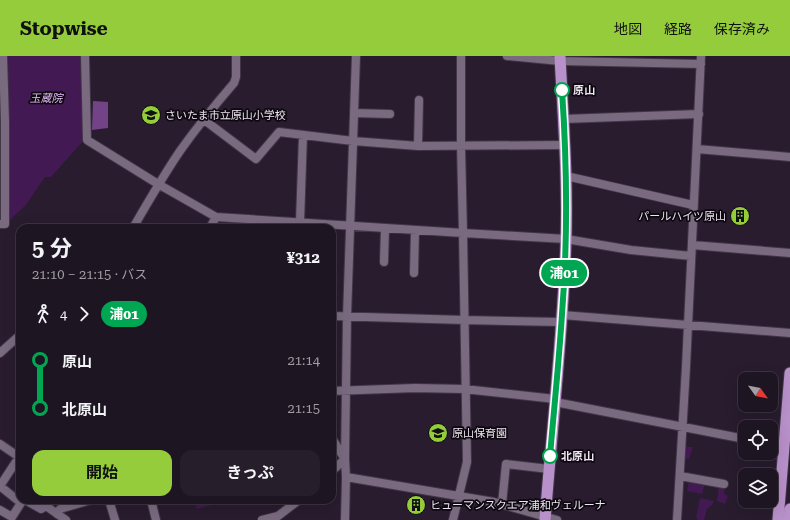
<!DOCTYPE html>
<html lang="ja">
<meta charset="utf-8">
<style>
:root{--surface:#1e1522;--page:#261e2a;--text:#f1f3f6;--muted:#a19fa5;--line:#3c3440;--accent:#95cc3b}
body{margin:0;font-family:"Roboto Serif","Noto Sans JP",serif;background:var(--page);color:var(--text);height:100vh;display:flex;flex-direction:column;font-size:15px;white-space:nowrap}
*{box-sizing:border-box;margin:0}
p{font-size:13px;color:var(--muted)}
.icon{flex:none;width:22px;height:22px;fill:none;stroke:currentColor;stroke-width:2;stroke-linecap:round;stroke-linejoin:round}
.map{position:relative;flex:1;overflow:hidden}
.details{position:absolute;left:16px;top:168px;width:320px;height:280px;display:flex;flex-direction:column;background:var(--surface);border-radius:12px;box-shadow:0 4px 16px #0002,0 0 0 1px var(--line)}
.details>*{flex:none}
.badge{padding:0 8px;border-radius:13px;font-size:14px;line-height:26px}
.needle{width:26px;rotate:123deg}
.fabs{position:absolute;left:738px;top:316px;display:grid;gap:8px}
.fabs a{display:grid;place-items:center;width:40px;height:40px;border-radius:8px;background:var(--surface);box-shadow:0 4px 16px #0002,0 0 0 1px var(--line);font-size:20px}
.map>.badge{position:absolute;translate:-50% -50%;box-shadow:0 0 0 2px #fff}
.legs{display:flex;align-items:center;gap:6px;height:44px;padding:0 16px;font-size:13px}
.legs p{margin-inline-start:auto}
.head{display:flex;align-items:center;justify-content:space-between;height:68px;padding:0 16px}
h1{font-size:22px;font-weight:700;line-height:30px}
.primary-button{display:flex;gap:8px;margin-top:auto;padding:8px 16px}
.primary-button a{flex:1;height:46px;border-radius:12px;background:var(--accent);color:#111;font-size:16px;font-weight:700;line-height:46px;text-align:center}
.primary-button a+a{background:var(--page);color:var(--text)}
ul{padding:0 16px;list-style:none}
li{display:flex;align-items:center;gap:14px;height:48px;font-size:15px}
li i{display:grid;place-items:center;width:6px;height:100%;margin:0 5px;background:currentColor}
li i::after{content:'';width:10px;height:10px;margin:-5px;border:3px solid;border-radius:50%;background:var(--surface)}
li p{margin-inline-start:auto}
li:first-child i{background:linear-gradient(#0000 50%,currentColor 0)}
li:last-child i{background:linear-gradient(currentColor 50%,#0000 0)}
header{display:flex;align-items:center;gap:24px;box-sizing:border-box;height:56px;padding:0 20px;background:var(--accent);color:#111}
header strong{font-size:19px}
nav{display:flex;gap:22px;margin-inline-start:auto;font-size:14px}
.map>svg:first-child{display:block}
.green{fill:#421952}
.water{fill:#734388}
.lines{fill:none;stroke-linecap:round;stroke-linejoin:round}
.minor-casing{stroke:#413746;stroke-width:10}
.trunk-casing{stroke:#413746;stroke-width:13}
.minor{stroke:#796a80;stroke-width:8}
.trunk{stroke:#b890ca;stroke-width:11}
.line-1-casing{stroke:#fff;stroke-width:9}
.line-1{stroke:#00a651;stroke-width:6}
.stop-1-dot{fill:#fff;stroke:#00a651;stroke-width:2}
.labels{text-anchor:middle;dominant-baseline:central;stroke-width:3.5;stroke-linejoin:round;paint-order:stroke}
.stop-label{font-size:11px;font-weight:bold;fill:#ede5f1;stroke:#0e0911;text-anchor:start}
.park-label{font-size:11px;font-style:italic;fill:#e7bffa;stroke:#0e0911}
.poi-label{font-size:11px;fill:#ede5f1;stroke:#0e0911;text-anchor:start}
</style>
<header>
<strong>Stopwise</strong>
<nav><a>地図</a><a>経路</a><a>保存済み</a></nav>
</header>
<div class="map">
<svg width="790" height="464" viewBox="0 0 790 464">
<rect width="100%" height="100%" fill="#281c2e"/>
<!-- green -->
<path class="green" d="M 8,0 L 82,0 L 84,84 L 51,121 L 45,121 L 26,149 L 10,164 Z
M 0,69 L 3,69 L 3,163 L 0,165 Z
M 684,391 L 693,391 C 692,396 690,398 689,403 L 683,402 Z
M 689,424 L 705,427 L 702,438 L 687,435 Z
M 719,431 L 725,432 L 724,438 L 728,440 L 725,448 L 717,445 Z
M 700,442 L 714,445 L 712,449 L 707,453 L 704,464 L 697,464 L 697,462 L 696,462 Z
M 194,444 L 213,444 L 215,448 L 197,453 Z"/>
<!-- water -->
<path class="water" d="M 93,45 L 108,46 L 108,72 L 92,74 Z"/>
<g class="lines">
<defs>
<path id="minor" d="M 85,0 L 87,84 L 158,128 L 216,161 L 463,177 L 461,90 L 461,0
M 507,0 L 560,5 L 701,8
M 354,57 L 390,58
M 203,63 L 256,103 L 279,76 L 353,85 L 418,90 L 565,89
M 564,63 L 699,58
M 418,90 L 419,44
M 697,93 L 790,101
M 566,120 L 693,149
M 300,166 L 303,79
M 0,168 L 5,168 L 5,66 L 3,0
M 133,172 C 148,146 163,120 180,95 C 197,71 215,49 234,27 L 236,21 L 236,0
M 210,172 L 216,161
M 692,189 L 790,197
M 384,206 L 385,172
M 414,217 L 415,174
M 562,259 L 790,277
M 332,260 L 464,264 L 561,266
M 0,297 L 20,279
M 332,335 L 415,332 L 464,333 L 555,343
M 555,346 L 745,383
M 332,382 L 344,402
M 0,388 L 19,401 L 0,430
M 771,388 L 784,390
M 345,403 L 347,260 L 356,0
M 332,415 L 345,403 L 346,421 L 494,446 L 557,464
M 680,420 L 724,428
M 0,430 L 21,447 L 12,461 L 0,454
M 25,444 L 41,453 L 46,450 L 66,464
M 109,444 L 115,464
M 151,444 L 156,464
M 502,448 L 506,408 L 549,413
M 57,458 L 60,453 L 91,444
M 262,464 L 278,460 L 299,444
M 345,464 L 346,421
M 453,464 L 467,406 L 463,177 L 566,183 L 631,194 L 691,200
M 677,464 L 686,311 L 701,0"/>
<path id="trunk" d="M 545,464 C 552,371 563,278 566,184 C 568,122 563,61 560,0
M 778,464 L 790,317
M 789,464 L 790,453"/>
</defs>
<!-- minor casing -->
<use href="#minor" class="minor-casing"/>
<!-- trunk casing -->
<use href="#trunk" class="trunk-casing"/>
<!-- minor -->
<use href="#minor" class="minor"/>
<!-- trunk -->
<use href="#trunk" class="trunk"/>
</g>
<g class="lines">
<defs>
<path id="line-1" d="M 550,400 C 554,353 559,305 562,258 C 568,183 567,108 562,34"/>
</defs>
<!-- line-1 casing -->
<use href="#line-1" class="line-1-casing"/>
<!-- line-1 -->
<use href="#line-1" class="line-1"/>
</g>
<!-- icons -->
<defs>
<symbol id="school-disc" viewBox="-11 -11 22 22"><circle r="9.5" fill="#95cc3b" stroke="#0e0911"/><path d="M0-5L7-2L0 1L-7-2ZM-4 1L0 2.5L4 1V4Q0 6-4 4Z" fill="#111"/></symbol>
<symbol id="building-disc" viewBox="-11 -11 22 22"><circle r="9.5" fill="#95cc3b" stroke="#0e0911"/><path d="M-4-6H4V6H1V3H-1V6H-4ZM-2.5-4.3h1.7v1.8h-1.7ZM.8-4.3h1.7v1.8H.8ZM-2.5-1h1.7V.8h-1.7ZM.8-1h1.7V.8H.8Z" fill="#111"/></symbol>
</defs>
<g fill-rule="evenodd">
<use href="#school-disc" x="140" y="48" width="22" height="22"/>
<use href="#building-disc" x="729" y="149" width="22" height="22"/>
<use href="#school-disc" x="427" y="366" width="22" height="22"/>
<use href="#building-disc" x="405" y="438" width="22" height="22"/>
</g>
<!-- markers -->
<g class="stop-1-dot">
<circle cx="562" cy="34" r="7"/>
<circle cx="550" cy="400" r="7"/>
</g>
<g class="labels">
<!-- stop labels -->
<g class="stop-label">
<text x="573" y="34">原山</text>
<text x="561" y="400">北原山</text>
</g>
<!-- park labels -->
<g class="park-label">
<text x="46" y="42">玉蔵院</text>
</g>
<!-- poi labels -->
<g class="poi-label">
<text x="165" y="59">さいたま市立原山小学校</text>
<text x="726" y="160" text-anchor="end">パールハイツ原山</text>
<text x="452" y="377">原山保育園</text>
<text x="430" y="449">ヒューマンスクエア浦和ヴェルーナ</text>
</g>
</g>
</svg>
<div class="fabs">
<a><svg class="needle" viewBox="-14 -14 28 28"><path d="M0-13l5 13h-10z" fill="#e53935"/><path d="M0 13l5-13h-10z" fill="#a19fa5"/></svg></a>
<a><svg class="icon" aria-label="locate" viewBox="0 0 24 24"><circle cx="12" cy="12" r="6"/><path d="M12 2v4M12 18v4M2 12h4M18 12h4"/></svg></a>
<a><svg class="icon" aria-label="layers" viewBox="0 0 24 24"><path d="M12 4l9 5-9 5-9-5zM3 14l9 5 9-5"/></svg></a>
</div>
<b class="badge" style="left:564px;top:217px;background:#00a651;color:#fff">浦01</b>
<section class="details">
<div class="head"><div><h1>5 分</h1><p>21:10 – 21:15 · バス</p></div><b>¥312</b></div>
<div class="legs"><svg class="icon" aria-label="walk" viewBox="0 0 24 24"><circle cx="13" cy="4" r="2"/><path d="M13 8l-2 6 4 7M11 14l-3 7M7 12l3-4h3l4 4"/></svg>4<svg class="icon" aria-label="forward" viewBox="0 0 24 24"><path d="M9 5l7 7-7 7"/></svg><b class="badge" style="background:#00a651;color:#fff">浦01</b></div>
<ul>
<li><i style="color:#00a651"></i><b>原山</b><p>21:14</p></li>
<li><i style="color:#00a651"></i><b>北原山</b><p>21:15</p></li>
</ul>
<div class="primary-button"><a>開始</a><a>きっぷ</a></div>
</section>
</div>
